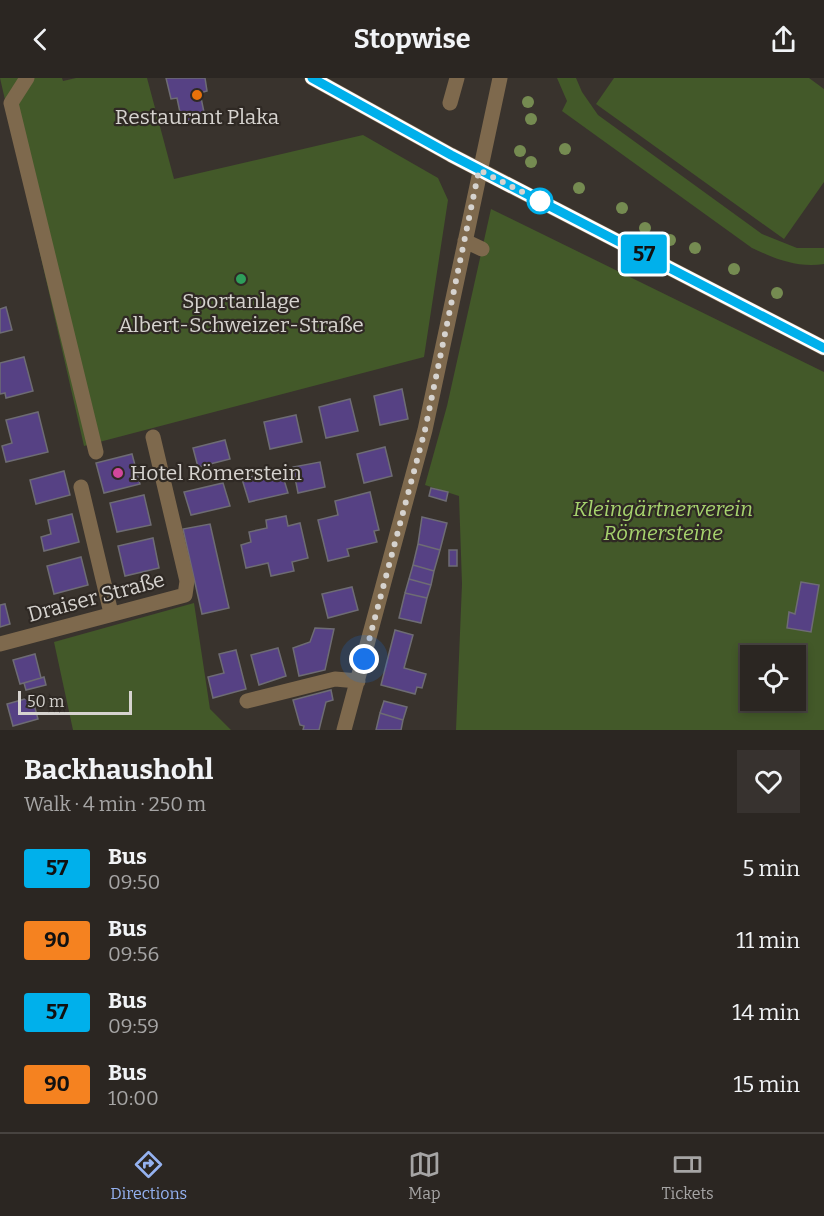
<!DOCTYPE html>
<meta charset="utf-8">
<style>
:root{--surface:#2b2622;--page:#37322f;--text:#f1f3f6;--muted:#a6a5a5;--line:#474340;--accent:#95b2f1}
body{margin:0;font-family:Bitter,serif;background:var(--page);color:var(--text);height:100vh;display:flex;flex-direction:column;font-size:22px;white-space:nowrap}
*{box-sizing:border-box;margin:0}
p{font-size:20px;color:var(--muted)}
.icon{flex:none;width:33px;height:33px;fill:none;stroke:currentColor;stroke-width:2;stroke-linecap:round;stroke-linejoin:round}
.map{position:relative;height:652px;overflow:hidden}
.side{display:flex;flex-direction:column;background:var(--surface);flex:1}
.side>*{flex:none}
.badge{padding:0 12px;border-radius:4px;font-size:21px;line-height:39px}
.tools{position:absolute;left:740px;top:567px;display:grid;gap:12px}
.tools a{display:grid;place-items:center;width:66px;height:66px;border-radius:0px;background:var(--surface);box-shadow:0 3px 9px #0003,0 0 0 2px var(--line);font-size:30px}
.scale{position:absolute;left:18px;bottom:15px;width:114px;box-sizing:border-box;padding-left:6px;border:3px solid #d6d3cf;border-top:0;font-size:16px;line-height:21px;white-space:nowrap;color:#d6d3cf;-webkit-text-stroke:4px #2f2924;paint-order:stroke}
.you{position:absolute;width:30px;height:30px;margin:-15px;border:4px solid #fff;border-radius:50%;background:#1a73e8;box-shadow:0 0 0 9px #1a73e833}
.map>.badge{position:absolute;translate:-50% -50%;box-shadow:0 0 0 3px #fff}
.round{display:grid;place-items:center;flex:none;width:63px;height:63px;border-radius:0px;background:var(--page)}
.overview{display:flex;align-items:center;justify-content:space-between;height:102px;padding:0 24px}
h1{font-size:28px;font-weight:700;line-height:45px}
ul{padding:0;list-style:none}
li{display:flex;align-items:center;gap:18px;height:72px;padding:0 24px}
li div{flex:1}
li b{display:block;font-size:22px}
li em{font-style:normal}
li .badge{min-width:66px;font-weight:700;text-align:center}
header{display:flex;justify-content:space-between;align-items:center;height:78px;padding:0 24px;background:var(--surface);font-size:27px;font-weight:700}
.tab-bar{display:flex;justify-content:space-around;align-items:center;height:84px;border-top:2px solid var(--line);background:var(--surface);font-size:16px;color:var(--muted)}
.tab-bar a{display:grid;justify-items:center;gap:3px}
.tab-bar .current{color:var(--accent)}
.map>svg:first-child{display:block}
.green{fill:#435929;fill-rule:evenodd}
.building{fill:#564184;stroke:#6e6c74;stroke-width:1.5}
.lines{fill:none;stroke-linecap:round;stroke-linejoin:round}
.minor{stroke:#7e694d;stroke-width:15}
.tree{fill:#758b51}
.line-casing{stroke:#fff;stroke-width:14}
.line{stroke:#00b0eb;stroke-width:9}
.walk{stroke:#d6d3cf;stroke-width:6;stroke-dasharray:0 10.8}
.food-dot{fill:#e8710a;stroke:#2f2924;stroke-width:2}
.stop-dot{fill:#fff;stroke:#00b0eb;stroke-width:3}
.leisure-dot{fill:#2e9e5b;stroke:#2f2924;stroke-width:2}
.hotel-dot{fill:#d1479c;stroke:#2f2924;stroke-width:2}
.labels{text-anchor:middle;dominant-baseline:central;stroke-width:4.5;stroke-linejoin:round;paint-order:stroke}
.poi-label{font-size:21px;fill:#d6d3cf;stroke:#2f2924}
.park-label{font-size:21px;font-style:italic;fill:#a6d36e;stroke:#2f2924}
.street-label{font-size:21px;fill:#d6d3cf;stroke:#2f2924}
</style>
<header><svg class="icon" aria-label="back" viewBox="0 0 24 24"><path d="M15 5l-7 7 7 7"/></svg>Stopwise<svg class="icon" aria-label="share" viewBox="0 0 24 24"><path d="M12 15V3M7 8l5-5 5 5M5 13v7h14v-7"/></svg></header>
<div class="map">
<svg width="824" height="652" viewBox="0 0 824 652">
<rect width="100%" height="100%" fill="#39332d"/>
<!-- green -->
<path class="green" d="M 0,0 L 62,0 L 63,3 L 76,0 L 147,0 L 174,101 L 363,57 L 438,100 L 448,122 L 424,279 L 84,368 Z
M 557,0 L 576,0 L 582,14 L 598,37 L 762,156 L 797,170 L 824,170 L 824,186 C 798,190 775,181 752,170 L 562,33 L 567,23 Z
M 614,0 L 809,0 L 824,11 L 824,104 L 784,161 L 596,26 Z
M 491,131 L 824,294 L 824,652 L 456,652 L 462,506 L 459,418 L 425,407 L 447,328 ZM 750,578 L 795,578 L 795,622 L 750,622 Z
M 194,525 L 210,631 L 231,652 L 73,652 L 54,564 Z"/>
<!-- building -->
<path class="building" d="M 166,0 L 205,0 L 207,13 L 200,15 L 205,39 L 182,44 L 177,20 L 171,21 Z
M 6,229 L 12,252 L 0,255 L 0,231 Z
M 24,279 L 33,313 L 6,320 L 5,315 L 0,316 L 0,285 Z
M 402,311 L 408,341 L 380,347 L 374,318 Z
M 350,321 L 358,353 L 326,360 L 319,329 Z
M 38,334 L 48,374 L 6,384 L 2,368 L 12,365 L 6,342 Z
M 296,337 L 302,364 L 270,371 L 264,344 Z
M 225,362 L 230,381 L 198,389 L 193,370 Z
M 385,369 L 392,398 L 364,405 L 357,376 Z
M 132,376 L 140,406 L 104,415 L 96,385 Z
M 320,384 L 325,409 L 298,415 L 293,389 Z
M 281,392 L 288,415 L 249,424 L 242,401 Z
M 64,393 L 70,417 L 36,426 L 30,402 Z
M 223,405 L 230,428 L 191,437 L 184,414 Z
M 431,410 L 448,414 L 446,423 L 429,418 Z
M 370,414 L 379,452 L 374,453 L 377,464 L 347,471 L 349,478 L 328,483 L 318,442 L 338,437 L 335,423 Z
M 144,417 L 151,447 L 117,454 L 110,425 Z
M 72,436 L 79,464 L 44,473 L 41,459 L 51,456 L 48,442 Z
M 286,438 L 288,448 L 300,445 L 308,480 L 292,484 L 294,493 L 271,498 L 268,485 L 246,490 L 241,467 L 251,464 L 249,454 L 267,450 L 266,442 Z
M 422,439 L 447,445 L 440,472 L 418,466 Z
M 210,446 L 229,530 L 202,536 L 183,451 Z
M 153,460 L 159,490 L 125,498 L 118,468 Z
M 418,466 L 440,472 L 434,493 L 413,487 Z
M 449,472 L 457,472 L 457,488 L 449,488 Z
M 81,479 L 88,507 L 54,516 L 47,488 Z
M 413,487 L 434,493 L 431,507 L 409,501 Z
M 409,501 L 431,507 L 427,520 L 405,515 Z
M 801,504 L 819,507 L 811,554 L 787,550 L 789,534 L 795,536 Z
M 352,509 L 358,532 L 328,540 L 322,516 Z
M 405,515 L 427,520 L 421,545 L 399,540 Z
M 5,526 L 10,546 L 0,549 L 0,527 Z
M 315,550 L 334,551 L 325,592 L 299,598 L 293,570 L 310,564 Z
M 395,552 L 413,557 L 404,590 L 426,596 L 422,610 L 417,609 L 415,616 L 381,607 Z
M 278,570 L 286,598 L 259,607 L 251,577 Z
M 236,572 L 246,611 L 213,620 L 208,599 L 224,595 L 219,576 Z
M 35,576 L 41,600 L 20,606 L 13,582 Z
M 44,599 L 46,607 L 26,612 L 24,605 Z
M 331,612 L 333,622 L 326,624 L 319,652 L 303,652 L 304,648 L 300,647 L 293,622 Z
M 32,619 L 38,641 L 13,648 L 7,626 Z
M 384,623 L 407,629 L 403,642 L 380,635 Z
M 380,635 L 403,642 L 401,652 L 376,652 Z"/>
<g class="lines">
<!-- minor -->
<path class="minor" d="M 27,0 L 11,25 L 96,374
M 312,0 L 451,77 L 824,270
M 450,25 L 457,0
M 465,163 L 482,171
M 81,409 L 111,535
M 0,566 L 185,517 L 187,503 L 153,359
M 247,623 L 335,601 L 358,603
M 344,652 L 425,352 L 500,0"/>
</g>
<!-- trees -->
<g class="tree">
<circle cx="528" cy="24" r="6"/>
<circle cx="531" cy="41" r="6"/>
<circle cx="565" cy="71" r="6"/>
<circle cx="520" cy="73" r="6"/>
<circle cx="531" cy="84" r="6"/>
<circle cx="579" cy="110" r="6"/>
<circle cx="622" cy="130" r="6"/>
<circle cx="645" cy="150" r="6"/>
<circle cx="670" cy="162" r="6"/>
<circle cx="695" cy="170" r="6"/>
<circle cx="734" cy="191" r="6"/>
<circle cx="777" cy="215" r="6"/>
</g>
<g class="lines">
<defs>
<path id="line" d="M 312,0 L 451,77 L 824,270"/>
</defs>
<!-- line casing -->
<use href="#line" class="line-casing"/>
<!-- line -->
<use href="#line" class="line"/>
<!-- walk -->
<path class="walk" d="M 364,581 L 425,352 L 479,92 L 540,123"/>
</g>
<!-- markers -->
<circle class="food-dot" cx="197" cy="17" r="6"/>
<circle class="stop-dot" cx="540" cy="123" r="12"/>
<circle class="leisure-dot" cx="241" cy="201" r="6"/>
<circle class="hotel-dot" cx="118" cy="395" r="6"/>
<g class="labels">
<!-- poi labels -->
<g class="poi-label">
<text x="197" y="39">Restaurant Plaka</text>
<text x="241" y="223">Sportanlage<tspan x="241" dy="24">Albert-Schweizer-Straße</tspan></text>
<text x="130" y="395" text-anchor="start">Hotel Römerstein</text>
</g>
<!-- park labels -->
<g class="park-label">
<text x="663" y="431">Kleingärtnerverein<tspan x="663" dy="24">Römersteine</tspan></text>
</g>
<!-- street labels -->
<g class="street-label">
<text transform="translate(96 519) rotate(-15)">Draiser Straße</text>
</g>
</g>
</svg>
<div class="tools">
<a><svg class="icon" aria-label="locate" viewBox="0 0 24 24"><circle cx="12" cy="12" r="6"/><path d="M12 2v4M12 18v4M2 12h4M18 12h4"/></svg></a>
</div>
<div class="scale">50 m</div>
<div class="you" style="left:364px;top:581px"></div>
<b class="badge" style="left:644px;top:176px;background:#00b0eb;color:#111">57</b>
</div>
<section class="side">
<div class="overview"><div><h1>Backhaushohl</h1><p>Walk · 4 min · 250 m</p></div><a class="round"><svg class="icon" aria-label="heart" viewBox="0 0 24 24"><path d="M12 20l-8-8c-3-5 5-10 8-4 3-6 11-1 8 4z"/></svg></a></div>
<ul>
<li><span class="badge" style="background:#00b0eb;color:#111">57</span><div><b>Bus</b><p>09:50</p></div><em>5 min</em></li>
<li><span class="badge" style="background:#f58220;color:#111">90</span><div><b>Bus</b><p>09:56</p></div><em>11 min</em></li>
<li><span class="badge" style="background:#00b0eb;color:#111">57</span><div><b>Bus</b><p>09:59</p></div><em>14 min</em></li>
<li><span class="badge" style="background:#f58220;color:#111">90</span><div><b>Bus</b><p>10:00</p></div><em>15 min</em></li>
</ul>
</section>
<nav class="tab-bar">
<a class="current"><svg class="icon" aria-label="directions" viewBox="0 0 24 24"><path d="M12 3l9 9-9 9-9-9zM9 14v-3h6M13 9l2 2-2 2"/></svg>Directions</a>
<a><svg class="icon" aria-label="map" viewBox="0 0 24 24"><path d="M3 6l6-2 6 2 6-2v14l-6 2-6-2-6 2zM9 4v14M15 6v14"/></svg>Map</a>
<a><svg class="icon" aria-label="tickets" viewBox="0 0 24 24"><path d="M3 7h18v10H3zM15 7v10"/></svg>Tickets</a>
</nav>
